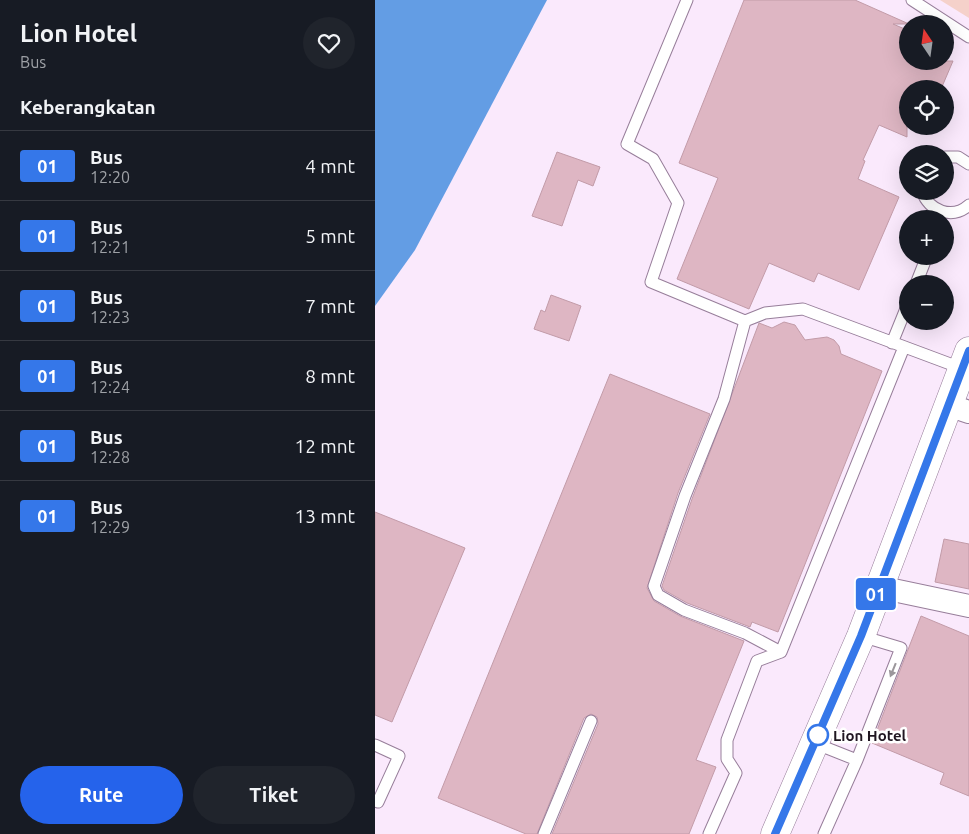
<!DOCTYPE html>
<html lang="id">
<meta charset="utf-8">
<style>
:root{--surface:#171b24;--page:#20242c;--text:#f1f3f6;--muted:#9ea1a6;--line:#363941;--accent:#2563eb}
body{margin:0;font-family:Ubuntu,sans-serif;background:var(--page);color:var(--text);height:100vh;display:flex;flex-direction:column;font-size:19px;white-space:nowrap}
*{box-sizing:border-box;margin:0}
p{font-size:16px;color:var(--muted)}
.icon{flex:none;width:28px;height:28px;fill:none;stroke:currentColor;stroke-width:2;stroke-linecap:round;stroke-linejoin:round}
.map{position:relative;flex:1;overflow:hidden}
.drawer{display:flex;flex-direction:column;background:var(--surface);width:375px}
.drawer>*{flex:none}
.badge{padding:0 10px;border-radius:4px;font-size:18px;line-height:32px}
.needle{width:32px;rotate:347deg}
.controls{position:absolute;left:524px;top:15px;display:grid;gap:10px}
.controls a{display:grid;place-items:center;width:55px;height:55px;border-radius:50%;background:var(--surface);box-shadow:0 5px 20px #0002;font-size:25px}
.map>.badge{position:absolute;translate:-50% -50%;box-shadow:0 0 0 2px #fff}
h2{padding:0 20px;font-size:19px;line-height:45px}
.round{display:grid;place-items:center;flex:none;width:52px;height:52px;border-radius:26px;background:var(--page)}
.summary{display:flex;align-items:center;justify-content:space-between;height:85px;padding:0 20px}
h1{font-size:24px;font-weight:600;line-height:38px}
.primary-button{display:flex;gap:10px;margin-top:auto;padding:10px 20px}
.primary-button a{flex:1;height:58px;border-radius:30px;background:var(--accent);color:#fff;font-size:20px;font-weight:600;line-height:58px;text-align:center}
.primary-button a+a{background:var(--page);color:var(--text)}
ul{padding:0;list-style:none}
li{display:flex;align-items:center;gap:15px;height:70px;padding:0 20px;border-top:1px solid var(--line)}
li div{flex:1}
li b{display:block;font-size:19px}
li em{font-style:normal}
li .badge{min-width:55px;font-weight:700;text-align:center}
main{display:flex;flex:1;min-height:0}
.map>svg:first-child{display:block}
.green{fill:#f5d1ca}
.water{fill:#639de4}
.building{fill:#deb6c3;stroke:#c29ba8}
.lines{fill:none;stroke-linecap:round;stroke-linejoin:round}
.lane-casing{stroke:#977e9a;stroke-width:13}
.street-casing{stroke:#977e9a;stroke-width:24}
.highway-casing{stroke:#977e9a;stroke-width:29}
.lane{stroke:#fff;stroke-width:11}
.street{stroke:#fff;stroke-width:22}
.highway{stroke:#fff;stroke-width:28}
.oneway{fill:#9b969b}
.line-casing{stroke:#fff;stroke-width:11}
.line{stroke:#3577e9;stroke-width:8}
.stop-dot{fill:#fff;stroke:#3577e9;stroke-width:2.5}
.labels{text-anchor:middle;dominant-baseline:central;stroke-width:5;stroke-linejoin:round;paint-order:stroke}
.stop-label{font-size:15px;font-weight:bold;fill:#201621;stroke:#fff;text-anchor:start}
</style>
<main>
<section class="drawer">
<div class="summary"><div><h1>Lion Hotel</h1><p>Bus</p></div><a class="round"><svg class="icon" aria-label="heart" viewBox="0 0 24 24"><path d="M12 20l-8-8c-3-5 5-10 8-4 3-6 11-1 8 4z"/></svg></a></div>
<h2>Keberangkatan</h2>
<ul>
<li><span class="badge" style="background:#3577e9;color:#fff">01</span><div><b>Bus</b><p>12:20</p></div><em>4 mnt</em></li>
<li><span class="badge" style="background:#3577e9;color:#fff">01</span><div><b>Bus</b><p>12:21</p></div><em>5 mnt</em></li>
<li><span class="badge" style="background:#3577e9;color:#fff">01</span><div><b>Bus</b><p>12:23</p></div><em>7 mnt</em></li>
<li><span class="badge" style="background:#3577e9;color:#fff">01</span><div><b>Bus</b><p>12:24</p></div><em>8 mnt</em></li>
<li><span class="badge" style="background:#3577e9;color:#fff">01</span><div><b>Bus</b><p>12:28</p></div><em>12 mnt</em></li>
<li><span class="badge" style="background:#3577e9;color:#fff">01</span><div><b>Bus</b><p>12:29</p></div><em>13 mnt</em></li>
</ul>
<div class="primary-button"><a>Rute</a><a>Tiket</a></div>
</section>
<div class="map">
<svg width="594" height="834" viewBox="0 0 594 834">
<rect width="100%" height="100%" fill="#fae9fc"/>
<!-- green -->
<path class="green" d="M 565,0 L 594,0 L 594,18 Z"/>
<!-- water -->
<path class="water" d="M 0,0 L 172,0 L 40,250 L 0,306 Z"/>
<!-- building -->
<path class="building" d="M 369,0 L 480,0 L 534,24 L 518,24 L 532,30 L 532,61 L 578,61 L 566,89 L 532,89 L 532,137 L 504,125 L 488,160 L 490,161 L 483,179 L 524,197 L 484,290 L 443,273 L 439,282 L 394,263 L 374,309 L 302,279 L 343,178 L 304,163 Z
M 182,152 L 225,167 L 218,186 L 203,180 L 187,226 L 157,216 Z
M 176,295 L 206,306 L 194,341 L 159,329 L 166,310 L 170,312 Z
M 409,322 L 420,325 L 430,340 L 452,337 L 459,340 L 464,346 L 466,354 L 507,371 L 403,632 L 377,622 L 375,627 L 312,603 L 289,590 L 287,586 L 317,499 L 384,323 L 397,328 Z
M 235,374 L 335,414 L 303,493 L 272,588 L 279,601 L 305,616 L 369,641 L 321,760 L 341,767 L 314,834 L 177,834 L 223,724 L 222,717 L 216,714 L 209,718 L 162,834 L 151,834 L 63,798 Z
M 0,512 L 90,548 L 17,722 L 0,715 Z
M 569,539 L 594,544 L 594,589 L 560,582 Z
M 546,616 L 594,636 L 594,796 L 565,784 L 569,773 L 497,743 Z"/>
<g class="lines">
<defs>
<path id="lane" d="M 312,0 L 252,144 L 278,159 L 303,203 L 276,282 L 370,321
M 537,0 L 594,37
M 570,157 L 583,157 L 594,164
M 547,191 C 554,211 577,220 594,205
M 541,284 L 552,256
M 517,343 L 532,306
M 406,652 L 370,633 L 309,610 L 283,595 L 279,586 L 310,496 L 349,399 L 370,321 L 390,313 L 428,309 L 586,368
M 439,743 L 482,760 L 526,648 L 486,636
M 0,745 L 24,756 L 3,802 L 0,801
M 169,834 L 216,721
M 334,834 L 361,773 L 352,759 L 352,740 L 382,661 L 406,652 L 529,347
M 449,834 L 482,760"/>
<path id="street" d="M 573,405 L 594,412
M 504,587 L 594,606"/>
<path id="highway" d="M 400,834 L 486,636 L 594,351"/>
</defs>
<!-- lane casing -->
<use href="#lane" class="lane-casing"/>
<!-- street casing -->
<use href="#street" class="street-casing"/>
<!-- highway casing -->
<use href="#highway" class="highway-casing"/>
<!-- lane -->
<use href="#lane" class="lane"/>
<!-- street -->
<use href="#street" class="street"/>
<!-- highway -->
<use href="#highway" class="highway"/>
</g>
<!-- one-way arrows -->
<defs><path id="oneway-solid" d="M-6-.8H1V-3.2L6.5 0L1 3.2V.8H-6Z" transform="scale(1.25)"/></defs>
<use class="oneway" href="#oneway-solid" transform="translate(518 670) rotate(112)"/>
<g class="lines">
<defs>
<path id="line" d="M 400,834 L 486,636 L 594,351"/>
</defs>
<!-- line casing -->
<use href="#line" class="line-casing"/>
<!-- line -->
<use href="#line" class="line"/>
</g>
<!-- markers -->
<circle class="stop-dot" cx="443" cy="735" r="10"/>
<g class="labels">
<!-- stop labels -->
<g class="stop-label">
<text x="458" y="735">Lion Hotel</text>
</g>
</g>
</svg>
<div class="controls">
<a><svg class="needle" viewBox="-14 -14 28 28"><path d="M0-13l5 13h-10z" fill="#e53935"/><path d="M0 13l5-13h-10z" fill="#9ea1a6"/></svg></a>
<a><svg class="icon" aria-label="locate" viewBox="0 0 24 24"><circle cx="12" cy="12" r="6"/><path d="M12 2v4M12 18v4M2 12h4M18 12h4"/></svg></a>
<a><svg class="icon" aria-label="layers" viewBox="0 0 24 24"><path d="M12 4l9 5-9 5-9-5zM3 14l9 5 9-5"/></svg></a>
<a>+</a>
<a>−</a>
</div>
<b class="badge" style="left:501px;top:594px;background:#3577e9;color:#fff">01</b>
</div>
</main>
